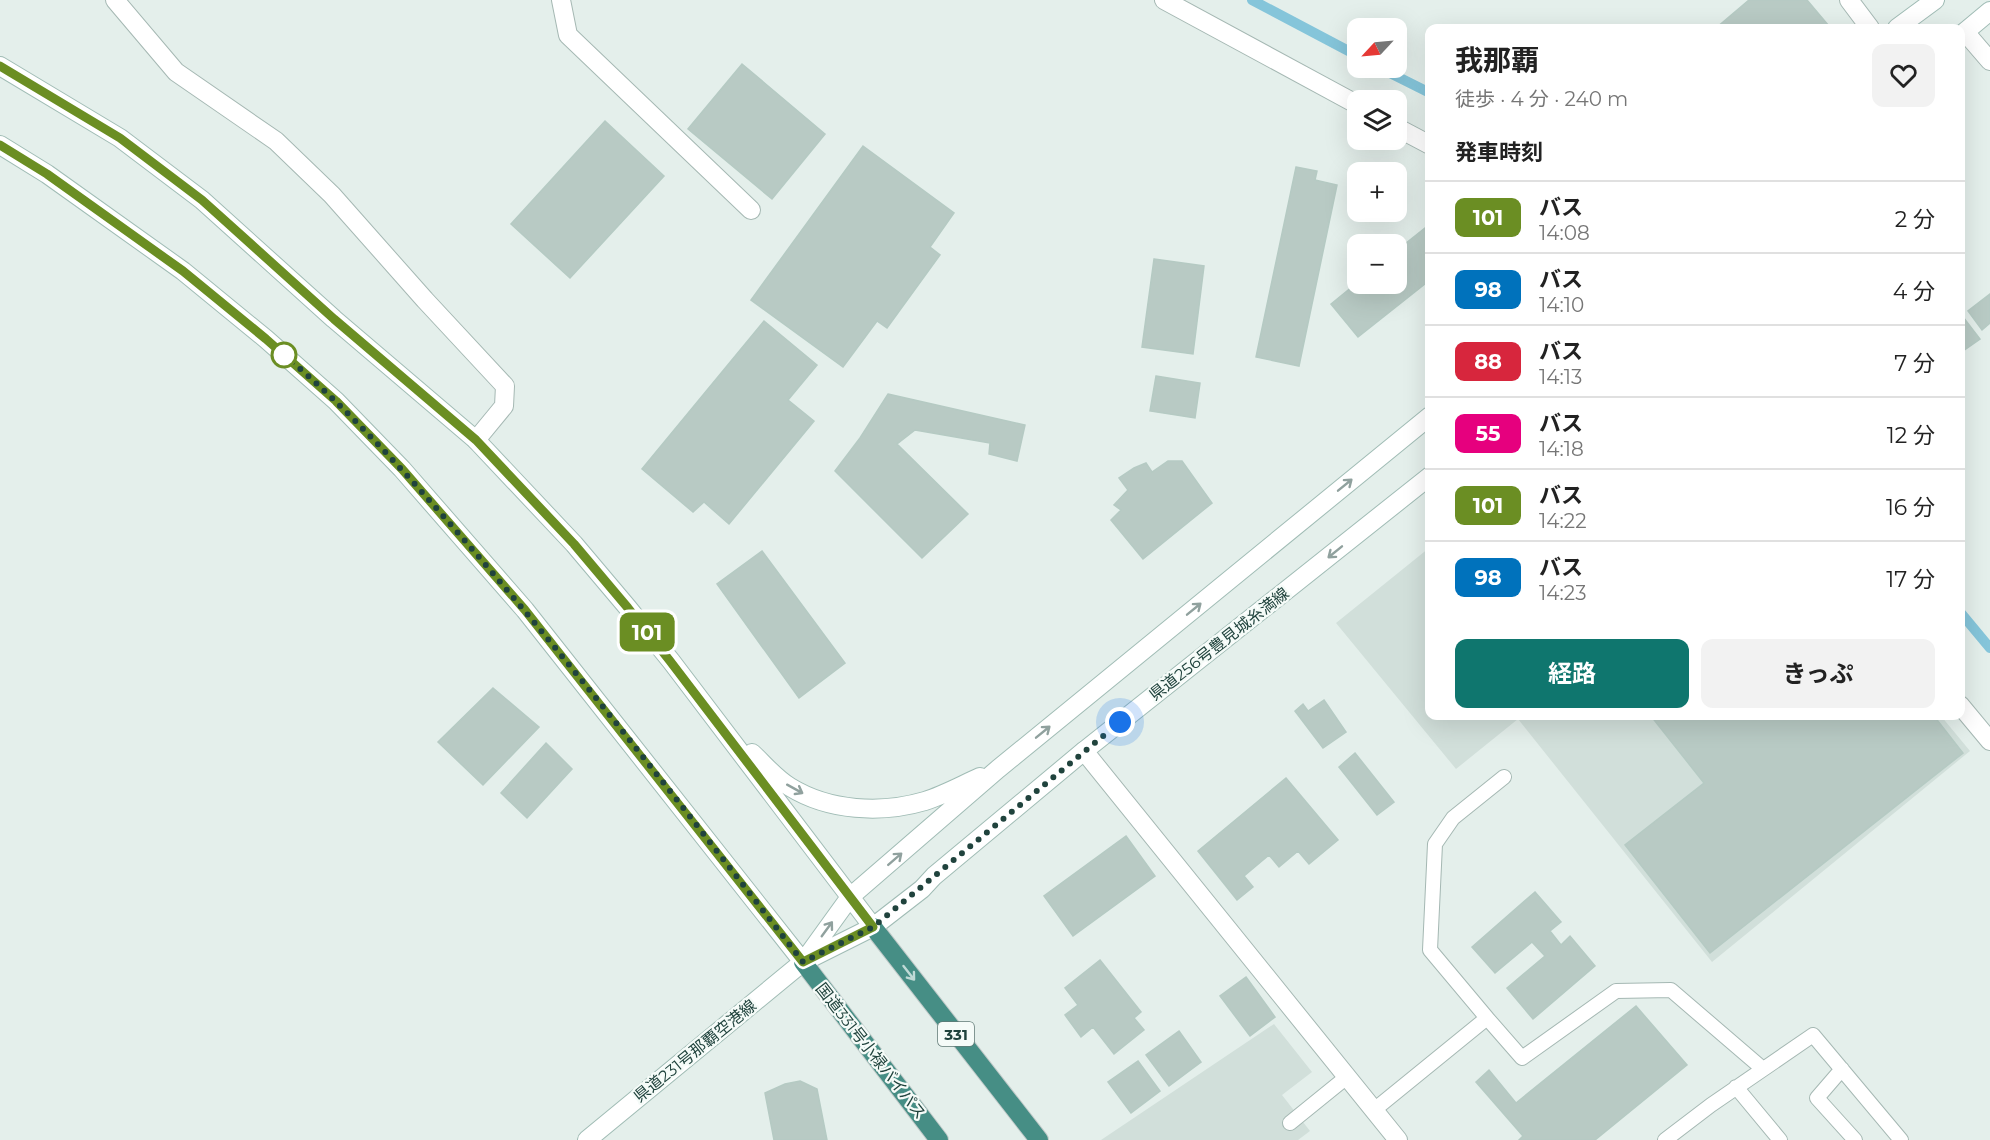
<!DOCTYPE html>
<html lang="ja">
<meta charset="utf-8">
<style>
:root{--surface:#fff;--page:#f2f2f2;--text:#222;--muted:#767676;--line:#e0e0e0;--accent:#0f766e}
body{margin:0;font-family:Montserrat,"Noto Sans JP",sans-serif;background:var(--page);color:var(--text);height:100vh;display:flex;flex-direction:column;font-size:22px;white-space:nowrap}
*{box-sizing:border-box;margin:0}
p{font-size:20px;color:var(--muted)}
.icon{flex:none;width:33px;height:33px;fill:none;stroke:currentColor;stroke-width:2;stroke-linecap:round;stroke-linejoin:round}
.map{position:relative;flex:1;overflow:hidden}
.drawer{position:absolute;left:1425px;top:24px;width:540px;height:696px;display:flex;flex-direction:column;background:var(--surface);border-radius:12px;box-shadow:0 6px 24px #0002}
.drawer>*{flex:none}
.badge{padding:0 12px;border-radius:9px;font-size:21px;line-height:39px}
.needle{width:39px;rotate:244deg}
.tools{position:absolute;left:1347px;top:18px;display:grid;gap:12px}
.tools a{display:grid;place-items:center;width:60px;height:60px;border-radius:12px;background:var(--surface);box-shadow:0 6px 24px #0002;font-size:30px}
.you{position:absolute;width:30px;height:30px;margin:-15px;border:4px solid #fff;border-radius:50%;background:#1a73e8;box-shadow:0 0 0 9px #1a73e833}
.map>.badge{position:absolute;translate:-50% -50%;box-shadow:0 0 0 3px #fff}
h2{padding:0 30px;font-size:22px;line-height:54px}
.round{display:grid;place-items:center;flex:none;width:63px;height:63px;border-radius:12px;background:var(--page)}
.overview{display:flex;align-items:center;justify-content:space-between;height:102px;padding:0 30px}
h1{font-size:28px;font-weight:700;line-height:45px}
.button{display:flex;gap:12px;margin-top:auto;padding:12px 30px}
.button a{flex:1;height:69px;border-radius:12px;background:var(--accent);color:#fff;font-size:24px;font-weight:700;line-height:69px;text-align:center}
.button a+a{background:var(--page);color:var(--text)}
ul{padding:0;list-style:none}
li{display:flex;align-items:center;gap:18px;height:72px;padding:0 30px;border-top:2px solid var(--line)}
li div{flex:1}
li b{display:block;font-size:22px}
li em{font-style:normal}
li .badge{min-width:66px;font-weight:700;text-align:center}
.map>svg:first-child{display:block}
.built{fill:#d1dfda}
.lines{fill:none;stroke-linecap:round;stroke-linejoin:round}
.stream{stroke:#85c5da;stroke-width:10}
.building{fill:#b8cac4;stroke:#b5cac3;stroke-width:1.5}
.service-casing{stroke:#a5b8b3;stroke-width:16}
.minor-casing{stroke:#a5b8b3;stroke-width:20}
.tertiary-casing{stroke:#a5b8b3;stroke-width:20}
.secondary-casing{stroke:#a0bcb5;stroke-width:20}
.trunk-casing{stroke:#c1cac9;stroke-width:20}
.service{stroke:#fff;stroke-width:14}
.minor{stroke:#fff;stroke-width:18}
.tertiary{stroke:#fff;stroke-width:18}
.secondary{stroke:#fff;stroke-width:18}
.trunk{stroke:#468e85;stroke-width:18}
.oneway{stroke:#90a19e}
.oneway2{stroke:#c0dad6}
.line-casing{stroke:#fff;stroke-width:14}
.line{stroke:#6b8e23;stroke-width:9}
.walk{stroke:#20433d;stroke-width:6;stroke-dasharray:0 10.8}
.stop-dot{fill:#fff;stroke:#6b8e23;stroke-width:3}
.labels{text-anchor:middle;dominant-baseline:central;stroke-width:4.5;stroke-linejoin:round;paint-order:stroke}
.shield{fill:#f5fbf8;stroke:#607a75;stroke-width:1.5}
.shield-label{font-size:15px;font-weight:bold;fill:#20433d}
.street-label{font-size:16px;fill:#20433d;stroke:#f5fbf8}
</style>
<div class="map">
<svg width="1990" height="1140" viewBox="0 0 1990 1140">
<rect width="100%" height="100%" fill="#e4efeb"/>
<!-- built -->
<path class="built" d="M 1429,548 L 1430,716 L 1941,716 L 1970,751 L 1712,962 L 1518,719 L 1456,769 L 1336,623 Z
M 1274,1024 L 1312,1072 L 1282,1095 L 1310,1131 L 1298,1140 L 1101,1140 Z"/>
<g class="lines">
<!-- stream -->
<path class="stream" d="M 1252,0 L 1358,56
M 1380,68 L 1430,93
M 1960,612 L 1990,648"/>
</g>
<!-- building -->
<path class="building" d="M 1749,0 L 1807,0 L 1828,25 L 1824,28 L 1716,28 Z
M 742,64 L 825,134 L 772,199 L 688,129 Z
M 605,121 L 664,176 L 570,278 L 511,224 Z
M 863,146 L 954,213 L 930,247 L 940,255 L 887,328 L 877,321 L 843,367 L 751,300 Z
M 1296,167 L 1317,171 L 1315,180 L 1337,185 L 1299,366 L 1256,357 Z
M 1430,224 L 1430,280 L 1358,337 L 1331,304 L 1358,282 L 1396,284 L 1396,251 Z
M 1154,259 L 1204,266 L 1193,354 L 1142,347 Z
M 1990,294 L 1990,323 L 1982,330 L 1968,311 Z
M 1960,313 L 1980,339 L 1960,353 Z
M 764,321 L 817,365 L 788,400 L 814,421 L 729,524 L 704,502 L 693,512 L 642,469 Z
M 1156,376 L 1200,383 L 1195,418 L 1150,411 Z
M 888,394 L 1025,425 L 1017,461 L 989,454 L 990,443 L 915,430 L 897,444 L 968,514 L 922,558 L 835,471 L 860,438 Z
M 1168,461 L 1182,461 L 1212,503 L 1143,559 L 1111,520 L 1121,510 L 1114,505 L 1128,490 L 1119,478 L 1134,468 L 1146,463 L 1152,472 Z
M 762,551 L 845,663 L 799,698 L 717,584 Z
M 493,688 L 539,727 L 483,785 L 438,742 Z
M 1324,700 L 1346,732 L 1323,748 L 1295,711 L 1303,704 L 1308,711 Z
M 1651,716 L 1934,716 L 1963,753 L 1710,953 L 1625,845 L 1704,783 Z
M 546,743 L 572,769 L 527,818 L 501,793 Z
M 1355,753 L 1394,802 L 1377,815 L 1339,767 Z
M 1286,778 L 1338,840 L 1309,864 L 1298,851 L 1279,867 L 1269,855 L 1244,876 L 1253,887 L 1237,900 L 1198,851 Z
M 1126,836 L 1155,876 L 1073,936 L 1044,896 Z
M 1535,892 L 1561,922 L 1550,931 L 1561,945 L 1570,936 L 1595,966 L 1533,1019 L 1507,988 L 1545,956 L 1532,942 L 1495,973 L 1472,947 Z
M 1100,960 L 1141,1012 L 1134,1018 L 1144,1030 L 1114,1054 L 1093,1027 L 1081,1037 L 1065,1015 L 1078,1005 L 1065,988 Z
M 1246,977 L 1275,1017 L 1250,1036 L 1220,996 Z
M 1636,1006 L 1687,1065 L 1595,1140 L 1519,1140 L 1523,1136 L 1476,1082 L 1489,1070 L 1516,1103 Z
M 1179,1031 L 1201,1062 L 1169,1086 L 1146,1055 Z
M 1138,1061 L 1160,1091 L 1131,1113 L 1108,1082 Z
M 800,1081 L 817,1089 L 827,1140 L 774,1140 L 765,1093 L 785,1084 Z"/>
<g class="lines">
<defs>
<path id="service" d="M 1487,1018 L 1430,950 L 1435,844 L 1453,818 L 1504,777
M 1842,1069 L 1817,1098 L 1855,1140
M 1736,1087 L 1780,1140
M 1374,1110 L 1487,1018 L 1522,1058 L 1616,991 L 1671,990 L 1763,1069
M 1290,1123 L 1348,1076
M 1665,1140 L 1711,1105 L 1813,1035 L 1901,1140"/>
<path id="minor" d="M 561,0 L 568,35 L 751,210
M 1164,0 L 1358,105
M 1849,0 L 1870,28
M 1965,32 L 1990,61
M 1396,127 L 1430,145
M 1960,705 L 1990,741
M 1084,751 L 1398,1140"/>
<path id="tertiary" d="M 115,0 L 176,72 L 276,141 L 332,195 L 425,300 L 505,386 L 504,406 L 476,440"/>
<path id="secondary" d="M 1897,28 L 1935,0
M 1960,36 L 1990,11
M 0,66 L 120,138 L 202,200 L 334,319 L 476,440 L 574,544 L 628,608 L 671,661 L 873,927
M 0,145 L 47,174 L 183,271 L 266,339 L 336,401 L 402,469 L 525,610 L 803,962
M 752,753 C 764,764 775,778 790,787 C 829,811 881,814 925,801 C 944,795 962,785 980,777
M 806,958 L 850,897 L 998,769 L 1430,416
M 587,1140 L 803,962 L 873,927 L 922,889 L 934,876 L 1084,751 L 1430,476"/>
<path id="trunk" d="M 873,927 L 1039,1140
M 803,962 L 939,1140"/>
</defs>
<!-- service casing -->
<use href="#service" class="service-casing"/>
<!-- minor casing -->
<use href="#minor" class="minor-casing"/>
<!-- tertiary casing -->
<use href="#tertiary" class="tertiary-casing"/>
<!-- secondary casing -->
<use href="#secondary" class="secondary-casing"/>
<!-- trunk casing -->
<use href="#trunk" class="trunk-casing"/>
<!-- service -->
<use href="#service" class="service"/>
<!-- minor -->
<use href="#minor" class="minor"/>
<!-- tertiary -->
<use href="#tertiary" class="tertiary"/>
<!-- secondary -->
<use href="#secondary" class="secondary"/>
<!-- trunk -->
<use href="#trunk" class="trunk"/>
</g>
<!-- one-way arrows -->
<defs><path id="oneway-shaft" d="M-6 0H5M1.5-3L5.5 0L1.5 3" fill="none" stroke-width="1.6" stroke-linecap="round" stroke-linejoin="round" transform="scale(1.5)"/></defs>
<g class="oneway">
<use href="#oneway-shaft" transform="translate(1345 485) rotate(-39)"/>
<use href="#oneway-shaft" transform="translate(1335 552) rotate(141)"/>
<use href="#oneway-shaft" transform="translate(1194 609) rotate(-39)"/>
<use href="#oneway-shaft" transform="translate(1043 732) rotate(-39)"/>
<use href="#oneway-shaft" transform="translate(795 789) rotate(29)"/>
<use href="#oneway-shaft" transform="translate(895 859) rotate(-41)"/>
<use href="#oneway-shaft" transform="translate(827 929) rotate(-54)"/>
</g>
<use class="oneway2" href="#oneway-shaft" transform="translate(909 973) rotate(52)"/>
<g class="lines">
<defs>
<path id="line" d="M 0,66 L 120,138 L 202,200 L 334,319 L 476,440 L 574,544 L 628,608 L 670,661 L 873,927 L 803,962 L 525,610 L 402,469 L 336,401 L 266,339 L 183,271 L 47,174 L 0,145"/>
</defs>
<!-- line casing -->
<use href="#line" class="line-casing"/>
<!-- line -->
<use href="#line" class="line"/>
<!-- walk -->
<path class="walk" d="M 284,355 C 351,411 413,481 472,549 C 587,682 695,823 803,962 L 873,927 L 1120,722"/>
</g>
<!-- markers -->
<circle class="stop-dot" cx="284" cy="355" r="12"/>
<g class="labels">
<!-- shield labels -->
<rect class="shield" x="938" y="1022" width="36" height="24" rx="4.5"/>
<g class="shield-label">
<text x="956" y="1034">331</text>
</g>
<!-- street labels -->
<g class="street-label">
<text transform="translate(1219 644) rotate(-38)">県道256号豊見城糸満線</text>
<text transform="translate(695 1051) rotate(-39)">県道231号那覇空港線</text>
<text transform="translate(871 1051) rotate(52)">国道331号小禄バイパス</text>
</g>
</g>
</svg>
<div class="tools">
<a><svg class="needle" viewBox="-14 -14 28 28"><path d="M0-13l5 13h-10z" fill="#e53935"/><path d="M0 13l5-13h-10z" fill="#767676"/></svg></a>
<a><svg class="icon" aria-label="layers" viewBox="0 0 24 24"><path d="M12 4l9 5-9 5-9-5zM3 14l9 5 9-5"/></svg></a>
<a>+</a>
<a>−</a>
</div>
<div class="you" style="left:1120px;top:722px"></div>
<b class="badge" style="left:647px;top:632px;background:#6b8e23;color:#fff">101</b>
<section class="drawer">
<div class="overview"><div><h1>我那覇</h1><p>徒歩 · 4 分 · 240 m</p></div><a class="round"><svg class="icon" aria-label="heart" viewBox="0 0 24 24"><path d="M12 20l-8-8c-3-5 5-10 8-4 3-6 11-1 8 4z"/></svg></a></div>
<h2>発車時刻</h2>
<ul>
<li><span class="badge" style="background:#6b8e23;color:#fff">101</span><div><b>バス</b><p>14:08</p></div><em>2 分</em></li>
<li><span class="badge" style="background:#0072bc;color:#fff">98</span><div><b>バス</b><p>14:10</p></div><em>4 分</em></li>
<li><span class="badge" style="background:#d7263d;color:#fff">88</span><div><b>バス</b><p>14:13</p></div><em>7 分</em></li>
<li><span class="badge" style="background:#e6007e;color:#fff">55</span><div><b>バス</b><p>14:18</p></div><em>12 分</em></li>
<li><span class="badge" style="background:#6b8e23;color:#fff">101</span><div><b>バス</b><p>14:22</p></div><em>16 分</em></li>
<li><span class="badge" style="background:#0072bc;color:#fff">98</span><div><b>バス</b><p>14:23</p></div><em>17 分</em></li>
</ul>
<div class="button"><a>経路</a><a>きっぷ</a></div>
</section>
</div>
